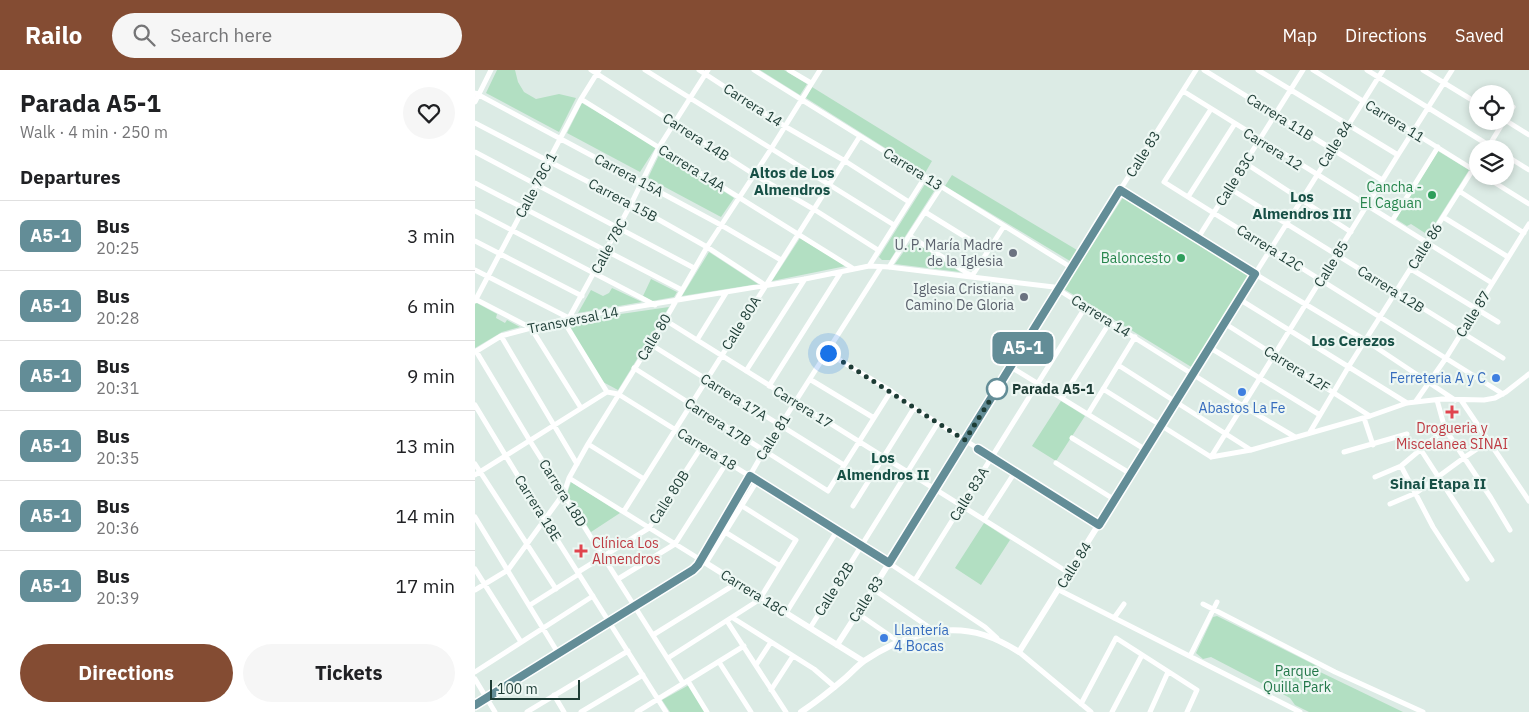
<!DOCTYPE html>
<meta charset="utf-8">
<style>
:root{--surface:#fff;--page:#f6f6f6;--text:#202124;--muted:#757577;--line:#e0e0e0;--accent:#844c33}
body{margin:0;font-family:"IBM Plex Sans",sans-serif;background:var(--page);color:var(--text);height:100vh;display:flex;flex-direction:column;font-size:19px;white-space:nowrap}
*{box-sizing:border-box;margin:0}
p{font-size:16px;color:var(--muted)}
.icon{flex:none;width:28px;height:28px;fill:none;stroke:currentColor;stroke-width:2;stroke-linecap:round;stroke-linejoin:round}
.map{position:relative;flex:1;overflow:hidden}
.drawer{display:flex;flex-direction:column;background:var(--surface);width:475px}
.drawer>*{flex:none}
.badge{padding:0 10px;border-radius:8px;font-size:18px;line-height:32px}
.fabs{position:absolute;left:994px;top:15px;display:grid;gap:10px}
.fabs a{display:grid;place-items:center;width:45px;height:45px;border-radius:50%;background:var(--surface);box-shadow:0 2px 8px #0003;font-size:25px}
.scale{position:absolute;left:15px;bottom:12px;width:90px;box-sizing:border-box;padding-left:5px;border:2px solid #1d3c35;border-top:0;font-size:14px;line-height:18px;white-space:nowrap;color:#1d3c35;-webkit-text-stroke:4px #edf7f3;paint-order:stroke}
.you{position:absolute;width:25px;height:25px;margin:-12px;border:4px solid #fff;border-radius:50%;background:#1a73e8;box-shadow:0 0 0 8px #1a73e833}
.map>.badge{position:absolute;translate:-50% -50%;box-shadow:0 0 0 2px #fff}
h2{padding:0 20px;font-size:19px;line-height:45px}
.round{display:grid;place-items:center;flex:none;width:52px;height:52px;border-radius:26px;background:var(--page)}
.summary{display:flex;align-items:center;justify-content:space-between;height:85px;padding:0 20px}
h1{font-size:24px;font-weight:800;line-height:38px}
.button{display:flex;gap:10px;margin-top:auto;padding:10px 20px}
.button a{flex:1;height:58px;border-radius:30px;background:var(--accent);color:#fff;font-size:20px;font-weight:800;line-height:58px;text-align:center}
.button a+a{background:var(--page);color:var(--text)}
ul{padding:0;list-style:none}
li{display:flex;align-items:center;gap:15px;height:70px;padding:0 20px;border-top:1px solid var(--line)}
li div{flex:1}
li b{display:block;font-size:19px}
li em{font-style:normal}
li .badge{min-width:55px;font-weight:700;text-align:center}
header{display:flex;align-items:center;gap:30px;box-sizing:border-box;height:70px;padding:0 25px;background:var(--accent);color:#fff}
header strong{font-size:24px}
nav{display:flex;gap:28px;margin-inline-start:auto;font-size:18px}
.search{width:350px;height:45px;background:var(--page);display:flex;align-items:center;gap:12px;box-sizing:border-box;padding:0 18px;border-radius:28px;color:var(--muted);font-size:19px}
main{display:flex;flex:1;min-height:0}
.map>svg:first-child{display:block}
.green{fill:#b2dfc2}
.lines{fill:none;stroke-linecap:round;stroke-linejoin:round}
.minor{stroke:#fff;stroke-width:5}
.tertiary{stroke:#fff;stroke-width:6}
.line-casing{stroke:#fff;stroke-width:11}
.line{stroke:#638d97;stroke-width:8}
.walk{stroke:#1d3c35;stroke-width:5;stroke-dasharray:0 9}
.leisure-dot{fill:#2e9e5b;stroke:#edf7f3;stroke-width:2}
.worship-dot{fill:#6b7280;stroke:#edf7f3;stroke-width:2}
.shop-dot{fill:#3f7fe0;stroke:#edf7f3;stroke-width:2}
.stop-dot{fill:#fff;stroke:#638d97;stroke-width:2.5}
.health-dot{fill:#e0444e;stroke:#edf7f3;stroke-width:2}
.labels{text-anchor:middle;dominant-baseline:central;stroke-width:4.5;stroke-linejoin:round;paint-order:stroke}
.street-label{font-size:14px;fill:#1d3c35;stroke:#edf7f3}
.leisure-label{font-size:14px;fill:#27864d;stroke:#edf7f3;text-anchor:end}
.worship-label{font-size:14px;fill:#5b616d;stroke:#edf7f3;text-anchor:end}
.shop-label{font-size:14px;fill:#366cbe;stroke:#edf7f3;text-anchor:end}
.stop-label{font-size:14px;font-weight:bold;fill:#1d3c35;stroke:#edf7f3;text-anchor:start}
.health-label{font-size:14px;fill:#be3a42;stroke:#edf7f3}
.park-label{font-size:14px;fill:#227749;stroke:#edf7f3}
.neighbourhood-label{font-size:15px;font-weight:bold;fill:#175046;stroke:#edf7f3}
</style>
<header>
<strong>Railo</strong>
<div class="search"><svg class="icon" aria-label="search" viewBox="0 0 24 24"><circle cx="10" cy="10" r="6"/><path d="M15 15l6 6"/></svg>Search here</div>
<nav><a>Map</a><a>Directions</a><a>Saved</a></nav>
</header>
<main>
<section class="drawer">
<div class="summary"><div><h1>Parada A5-1</h1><p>Walk · 4 min · 250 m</p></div><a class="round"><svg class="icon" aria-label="heart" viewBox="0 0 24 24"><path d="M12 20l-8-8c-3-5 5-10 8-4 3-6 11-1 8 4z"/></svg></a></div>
<h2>Departures</h2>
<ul>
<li><span class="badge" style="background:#638d97;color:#fff">A5-1</span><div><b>Bus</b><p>20:25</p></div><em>3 min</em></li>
<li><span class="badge" style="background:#638d97;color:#fff">A5-1</span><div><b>Bus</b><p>20:28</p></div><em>6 min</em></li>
<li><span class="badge" style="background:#638d97;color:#fff">A5-1</span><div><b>Bus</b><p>20:31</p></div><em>9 min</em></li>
<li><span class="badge" style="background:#638d97;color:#fff">A5-1</span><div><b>Bus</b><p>20:35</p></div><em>13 min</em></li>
<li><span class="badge" style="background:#638d97;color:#fff">A5-1</span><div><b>Bus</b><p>20:36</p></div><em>14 min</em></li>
<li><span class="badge" style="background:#638d97;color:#fff">A5-1</span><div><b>Bus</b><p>20:39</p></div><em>17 min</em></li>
</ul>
<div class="button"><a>Directions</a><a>Tickets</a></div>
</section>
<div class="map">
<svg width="1054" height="642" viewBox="0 0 1054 642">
<rect width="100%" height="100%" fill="#dcebe5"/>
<!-- green -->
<path class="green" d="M 22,0 L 40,0 L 43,12 L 49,22 L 61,29 L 84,24 L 101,28 L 84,62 L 11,23 Z
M 285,0 L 309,0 L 332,14 L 325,25 Z
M 337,17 L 457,91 L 450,103 L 331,28 Z
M 107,33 L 181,77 L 165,102 L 92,63 Z
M 186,81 L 259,128 L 246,147 L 173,108 Z
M 963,81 L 994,100 L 951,168 L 950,163 L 936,154 L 932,156 L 921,149 Z
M 477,105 L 602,180 L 595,191 L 470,116 Z
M 452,111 L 461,118 L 415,190 L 407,190 L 404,187 Z
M 649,126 L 776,205 L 718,298 L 589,219 Z
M 325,168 L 371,196 L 297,211 Z
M 437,170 L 485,202 L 420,194 Z
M 234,182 L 283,214 L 207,226 Z
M 176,209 L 202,222 L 199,227 L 177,231 L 168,226 Z
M 137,218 L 167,232 L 103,243 L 116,220 L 128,226 L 134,223 Z
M 0,232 L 22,244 L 21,248 L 30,253 L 32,250 L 45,257 L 27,262 L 0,278 Z
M 194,237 L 143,320 L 128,312 L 91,252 Z
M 586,331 L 610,346 L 581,391 L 557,376 Z
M 96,412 L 145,443 L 116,462 L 92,424 Z
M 509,453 L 535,470 L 506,515 L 480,498 Z
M 742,546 L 844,597 L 843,601 L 928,642 L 834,642 L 820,635 L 815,628 L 736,587 L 728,589 L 721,583 L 738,547 Z
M 214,615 L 230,642 L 195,642 L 187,630 Z"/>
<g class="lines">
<!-- minor -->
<path class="minor" d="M 116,0 L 280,105 L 340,140 L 403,180
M 170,0 L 419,155
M 224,0 L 311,57 L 370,91 L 434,132
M 279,0 L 597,198
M 314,0 L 336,13
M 729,0 L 907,110
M 783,0 L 923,85
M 838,0 L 1002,102
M 892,0 L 1020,79
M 908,0 L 780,204 L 890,270 L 980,330
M 948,0 L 1002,33
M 708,21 L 1017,213
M 0,23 L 246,155 L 306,190
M 106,29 L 379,199
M 0,32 L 16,0
M 736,39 L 689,112 L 1028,324
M 1030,50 L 1054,65
M 1030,50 L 1038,37
M 0,53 L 156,134 L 232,177 L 290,215
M 1012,79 L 1029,51
M 0,82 L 219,198
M 1030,85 L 1054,100
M 770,93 L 876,162
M 1009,106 L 1054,134
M 0,113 L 207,220
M 754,118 L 1028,288
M 645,120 L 721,0
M 984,121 L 1049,163
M 713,127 L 759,55
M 0,141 L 180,235
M 450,142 L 513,181
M 968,147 L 1033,187
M 917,151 L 963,77
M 435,166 L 497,206 L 529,156
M 723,168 L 828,0
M 0,171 L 107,226
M 394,196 L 450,107
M 414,197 L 466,117
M 936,199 L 1023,252
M 0,200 L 94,248 L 156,134 L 184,77 L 233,0
M 0,229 L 56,258 L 106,338
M 764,229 L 932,333
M 0,231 L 106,29 L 124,0
M 88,250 L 132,322 L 143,324 L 414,493 L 510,557 L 522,568
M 190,250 L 594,503
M 749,253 L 895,346
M 26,266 L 102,394
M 222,270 L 251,223
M 175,274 L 369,395
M 734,277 L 845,345
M 1,281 L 55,371 L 208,613
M 0,282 L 26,266 L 94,248 L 330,209 L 394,196 L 414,197 L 579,217 L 768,336 L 820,367
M 353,283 L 416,321 L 439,338 L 624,455
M 643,295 L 776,380
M 536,297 L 671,380
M 159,298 L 353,421 L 416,321
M 271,301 L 330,209
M 336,310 L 399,348
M 294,316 L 366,202
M 628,319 L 736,387
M 587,328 L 635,252
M 962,330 L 970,359 L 1016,428 L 1035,460
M 986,330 L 1054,431
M 941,331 L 971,288 L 1054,154
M 0,335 L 69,449 L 191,642
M 613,344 L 660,267
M 889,348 L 898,375
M 835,362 L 874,296 L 1002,93
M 597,368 L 656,404
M 113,374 L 169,409
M 946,380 L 1017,490
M 869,382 L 932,364
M 736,387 L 923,85 L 977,0
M 736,387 L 776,380 L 895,346 L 932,333 L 967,329 L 1009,330 L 1020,328 L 1031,322 L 1054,304
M 581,393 L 640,430
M 0,394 L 81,519
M 926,396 L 958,457 L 992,509
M 0,405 L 132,322
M 900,407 L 926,396 L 970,359
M 94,408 L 226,490 L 289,381 L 406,197
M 915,434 L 941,423 L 990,387 L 1014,371
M 267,436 L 321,470 L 286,527
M 378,436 L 439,338
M 149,441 L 385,66
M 0,447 L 83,583
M 509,450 L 540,402
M 250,462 L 305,496
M 231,493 L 282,411
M 0,499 L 46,572
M 103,502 L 174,458 L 227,376
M 143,509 L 200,474 L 252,392
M 440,510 L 611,236
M 398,519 L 461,562
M 0,520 L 33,500 L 89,423 L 94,408 L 113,374 L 190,250 L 232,177 L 296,79 L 345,0
M 584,520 L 825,642
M 728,534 L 860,602 L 948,642
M 55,535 L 104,504
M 311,543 L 362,461
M 382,543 L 424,572
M 258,548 L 339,599 L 360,617
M 639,548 L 649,534
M 252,551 L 311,642
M 335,558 L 463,353
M 178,565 L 262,513
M 544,582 L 616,642
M 715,586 L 742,532
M 193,588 L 287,528
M 244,592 L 276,642
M 281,595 L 296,572
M 0,602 L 118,526
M 0,609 L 20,642
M 213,611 L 232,642
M 296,620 L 318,586
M 79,625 L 89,642
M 606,634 L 641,568 L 722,620 L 712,642
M 52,642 L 153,581
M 106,642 L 168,605
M 162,642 L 269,576
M 637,642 L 667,585
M 675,642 L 693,602"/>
<!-- tertiary -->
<path class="tertiary" d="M 0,635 L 218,500 L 226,490 L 388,591
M 326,642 C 341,632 355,621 369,609 C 376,603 382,596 389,591 C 423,568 468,552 509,565 C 522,569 533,575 544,582 L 780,204 L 645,120 L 398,519 L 362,575"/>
</g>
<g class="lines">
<defs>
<path id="line" d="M 0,635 L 218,500 L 223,495 L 275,406 L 414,493 L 645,120 L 780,204 L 624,455 L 503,379"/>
</defs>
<!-- line casing -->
<use href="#line" class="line-casing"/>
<!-- line -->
<use href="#line" class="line"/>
<!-- walk -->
<path class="walk" d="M 353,283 C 400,311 444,342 490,370 L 522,319"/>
</g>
<!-- markers -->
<g class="leisure-dot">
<circle cx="957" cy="125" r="5"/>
<circle cx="706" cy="188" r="5"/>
</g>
<g class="worship-dot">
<circle cx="538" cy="183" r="5"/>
<circle cx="549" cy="227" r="5"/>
</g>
<g class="shop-dot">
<circle cx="1021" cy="308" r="5"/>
<circle cx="767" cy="322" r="5"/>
<circle cx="409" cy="568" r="5"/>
</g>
<circle class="stop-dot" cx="522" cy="319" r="10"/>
<g class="health-dot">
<path d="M974.5 334.5h5v5h5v5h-5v5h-5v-5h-5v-5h5z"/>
<path d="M103.5 473.5h5v5h5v5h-5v5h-5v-5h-5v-5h5z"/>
</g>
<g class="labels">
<!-- street labels -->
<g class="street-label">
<text transform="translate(278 35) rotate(33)">Carrera 14</text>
<text transform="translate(805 47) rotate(32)">Carrera 11B</text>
<text transform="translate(920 51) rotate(32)">Carrera 11</text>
<text transform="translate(221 67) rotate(33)">Carrera 14B</text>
<text transform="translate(860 74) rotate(-58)">Calle 84</text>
<text transform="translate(798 79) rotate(32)">Carrera 12</text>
<text transform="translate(668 84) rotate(-58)">Calle 83</text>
<text transform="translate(217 98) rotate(32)">Carrera 14A</text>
<text transform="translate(438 99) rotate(32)">Carrera 13</text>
<text transform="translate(154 105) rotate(28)">Carrera 15A</text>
<text transform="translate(760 109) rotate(-58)">Calle 83C</text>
<text transform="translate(61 115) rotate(-62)">Calle 78C 1</text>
<text transform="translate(148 130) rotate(28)">Carrera 15B</text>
<text transform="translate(134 176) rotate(-62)">Calle 78C</text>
<text transform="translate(950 176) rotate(-58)">Calle 86</text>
<text transform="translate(795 178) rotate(32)">Carrera 12C</text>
<text transform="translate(856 194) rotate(-58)">Calle 85</text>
<text transform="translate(916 219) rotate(32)">Carrera 12B</text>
<text transform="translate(998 244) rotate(-58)">Calle 87</text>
<text transform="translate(626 246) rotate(32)">Carrera 14</text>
<text transform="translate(98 250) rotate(-11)">Transversal 14</text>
<text transform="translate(266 253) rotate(-58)">Calle 80A</text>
<text transform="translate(179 267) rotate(-59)">Calle 80</text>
<text transform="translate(822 299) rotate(32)">Carrera 12F</text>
<text transform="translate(259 327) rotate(32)">Carrera 17A</text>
<text transform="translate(328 337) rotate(32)">Carrera 17</text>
<text transform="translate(243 352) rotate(33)">Carrera 17B</text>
<text transform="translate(298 367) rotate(-58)">Calle 81</text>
<text transform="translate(232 379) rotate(32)">Carrera 18</text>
<text transform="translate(88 423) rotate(58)">Carrera 18D</text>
<text transform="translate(494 424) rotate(-58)">Calle 83A</text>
<text transform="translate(194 427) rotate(-57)">Calle 80B</text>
<text transform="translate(63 438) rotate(58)">Carrera 18E</text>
<text transform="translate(599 495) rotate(-58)">Calle 84</text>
<text transform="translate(359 519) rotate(-58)">Calle 82B</text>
<text transform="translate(279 523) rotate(32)">Carrera 18C</text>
<text transform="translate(391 529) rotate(-58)">Calle 83</text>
</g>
<!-- leisure labels -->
<g class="leisure-label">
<text x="947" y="117">Cancha -<tspan x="947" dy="16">El Caguan</tspan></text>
<text x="696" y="188">Baloncesto</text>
</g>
<!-- worship labels -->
<g class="worship-label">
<text x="528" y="175">U. P. María Madre<tspan x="528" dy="16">de la Iglesia</tspan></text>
<text x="539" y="219">Iglesia Cristiana<tspan x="539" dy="16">Camino De Gloria</tspan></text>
</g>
<!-- shop labels -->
<g class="shop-label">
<text x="1011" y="308">Ferreteria A y C</text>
<text x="767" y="338" text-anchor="middle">Abastos La Fe</text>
<text x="419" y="560" text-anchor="start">Llantería<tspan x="419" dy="16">4 Bocas</tspan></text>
</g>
<!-- stop labels -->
<g class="stop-label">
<text x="537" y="319">Parada A5-1</text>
</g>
<!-- health labels -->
<g class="health-label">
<text x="977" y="358">Drogueria y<tspan x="977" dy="16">Miscelanea SINAI</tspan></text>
<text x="117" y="473" text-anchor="start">Clínica Los<tspan x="117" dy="16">Almendros</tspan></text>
</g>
<!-- park labels -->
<g class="park-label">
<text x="822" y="601">Parque<tspan x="822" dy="16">Quilla Park</tspan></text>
</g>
<!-- neighbourhood labels -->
<g class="neighbourhood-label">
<text x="317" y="102">Altos de Los<tspan x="317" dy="17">Almendros</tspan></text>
<text x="827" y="126">Los<tspan x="827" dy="17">Almendros III</tspan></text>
<text x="878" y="270">Los Cerezos</text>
<text x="408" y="387">Los<tspan x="408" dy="17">Almendros II</tspan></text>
<text x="963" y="413">Sinaí Etapa II</text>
</g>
</g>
</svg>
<div class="fabs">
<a><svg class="icon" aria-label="locate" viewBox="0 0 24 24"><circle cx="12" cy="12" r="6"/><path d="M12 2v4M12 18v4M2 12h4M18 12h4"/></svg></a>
<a><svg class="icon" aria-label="layers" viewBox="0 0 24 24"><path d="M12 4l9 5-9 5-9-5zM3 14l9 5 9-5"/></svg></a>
</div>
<div class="scale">100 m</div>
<div class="you" style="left:353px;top:283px"></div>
<b class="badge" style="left:548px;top:278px;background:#638d97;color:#fff">A5-1</b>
</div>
</main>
